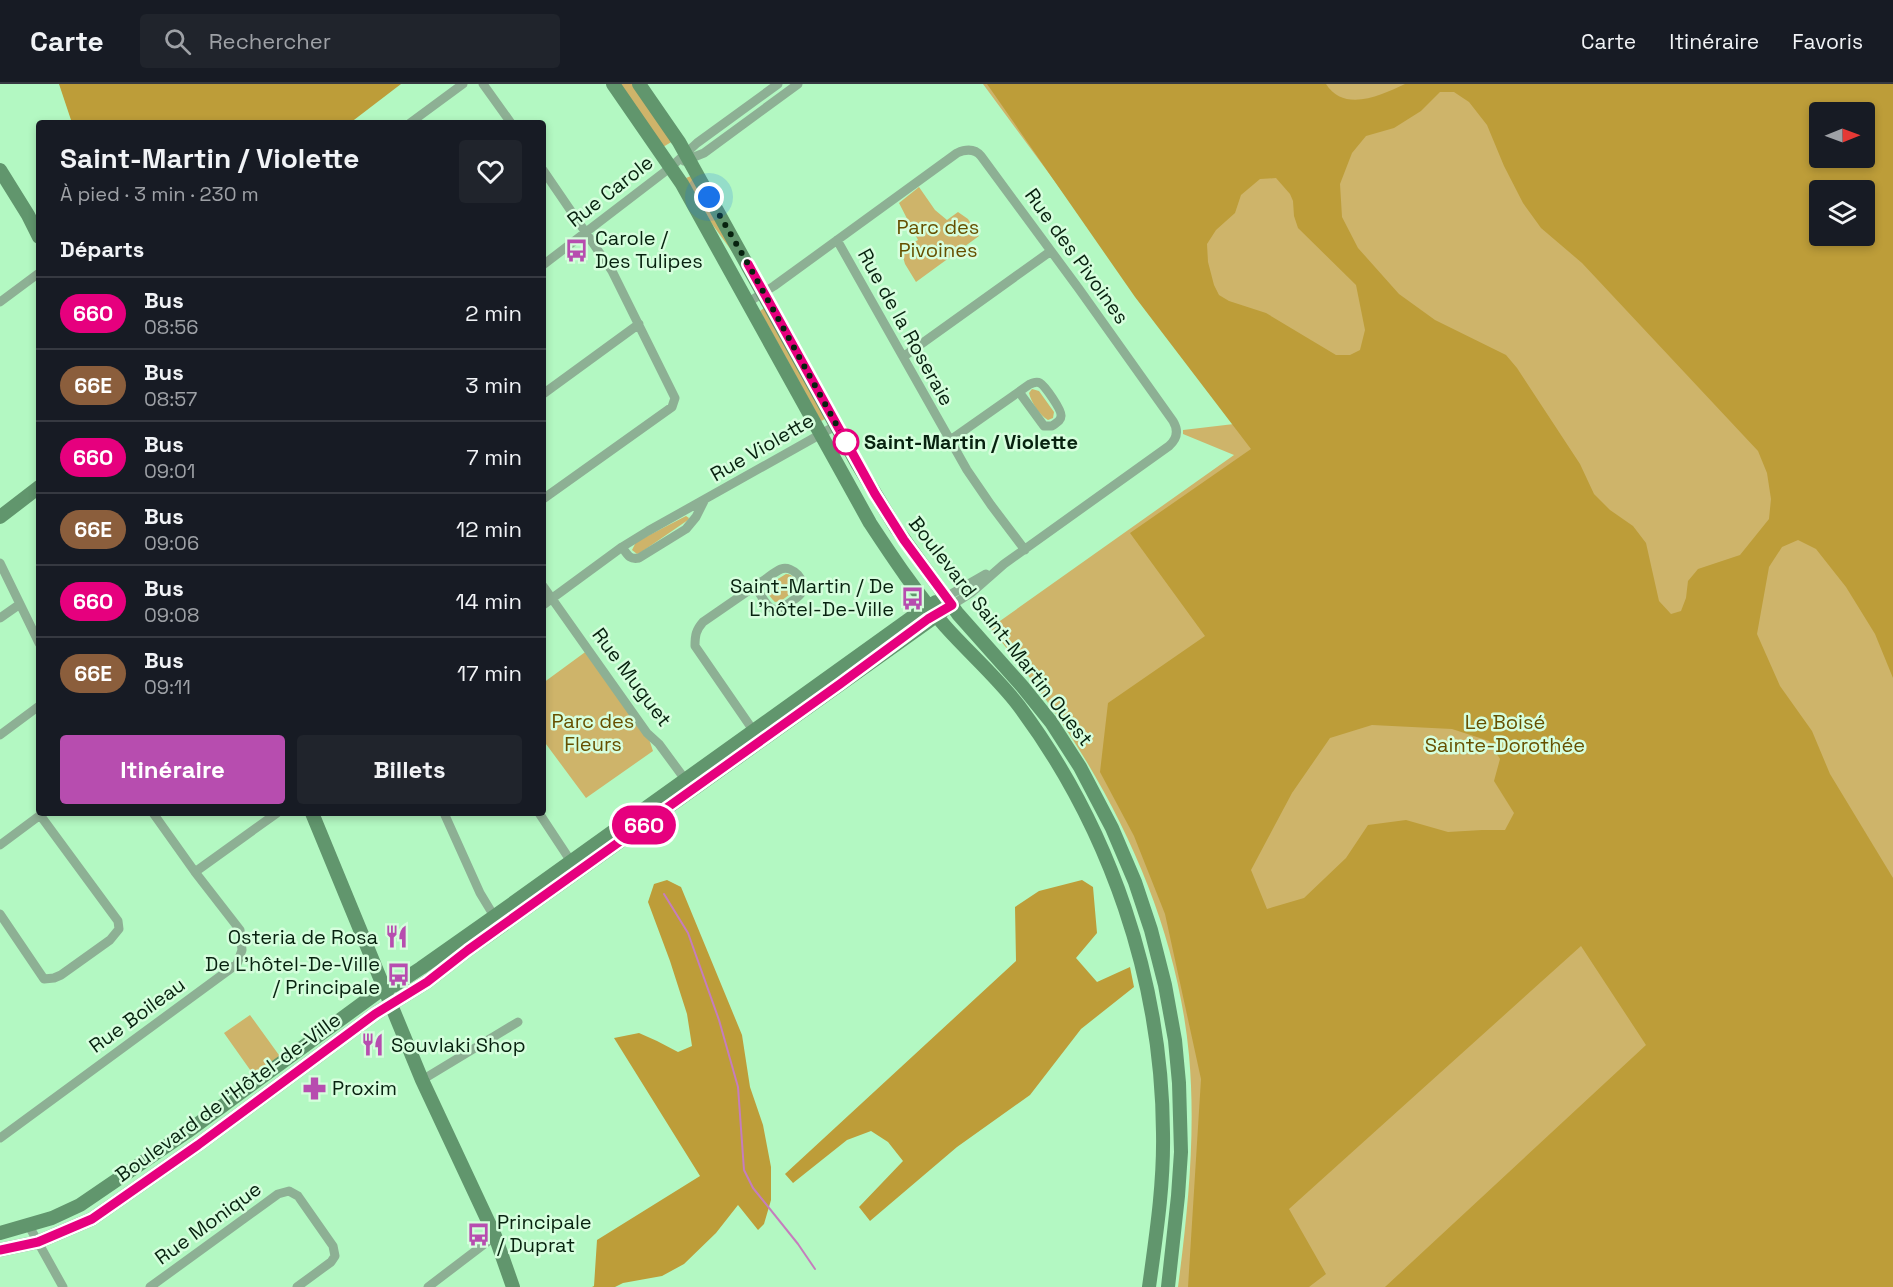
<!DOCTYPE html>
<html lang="fr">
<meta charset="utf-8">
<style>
:root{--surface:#171b24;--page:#20242c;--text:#f1f3f6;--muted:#9ea1a6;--line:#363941;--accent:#b74daf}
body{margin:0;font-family:"Space Grotesk",sans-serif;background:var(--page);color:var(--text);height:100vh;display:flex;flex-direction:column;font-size:22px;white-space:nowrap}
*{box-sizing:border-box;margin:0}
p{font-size:20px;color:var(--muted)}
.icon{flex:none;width:33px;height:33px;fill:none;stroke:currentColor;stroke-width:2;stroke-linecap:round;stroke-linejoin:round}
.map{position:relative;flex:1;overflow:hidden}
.details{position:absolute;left:36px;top:36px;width:510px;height:696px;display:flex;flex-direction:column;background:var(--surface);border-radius:6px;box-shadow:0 3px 9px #0003}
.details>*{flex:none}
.badge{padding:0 12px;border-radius:20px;font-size:21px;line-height:39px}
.needle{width:39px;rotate:89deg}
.tools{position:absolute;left:1809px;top:18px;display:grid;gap:12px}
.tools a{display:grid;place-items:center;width:66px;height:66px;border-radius:6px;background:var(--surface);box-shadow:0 3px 9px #0003;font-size:30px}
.you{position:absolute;width:30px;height:30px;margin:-15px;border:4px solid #fff;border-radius:50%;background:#1a73e8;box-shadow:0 0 0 9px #1a73e833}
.map>.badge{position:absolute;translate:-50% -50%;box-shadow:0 0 0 3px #fff}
h2{padding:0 24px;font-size:22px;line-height:54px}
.round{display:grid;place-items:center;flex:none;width:63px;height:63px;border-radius:6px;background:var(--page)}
.head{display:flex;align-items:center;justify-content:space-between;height:102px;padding:0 24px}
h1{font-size:28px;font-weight:600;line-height:45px}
.button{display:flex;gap:12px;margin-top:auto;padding:12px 24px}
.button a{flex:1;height:69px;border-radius:6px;background:var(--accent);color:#fff;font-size:24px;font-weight:600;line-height:69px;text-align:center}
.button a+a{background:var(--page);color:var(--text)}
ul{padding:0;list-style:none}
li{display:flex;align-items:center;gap:18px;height:72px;padding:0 24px;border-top:2px solid var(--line)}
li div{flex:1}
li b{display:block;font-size:22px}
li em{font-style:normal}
li .badge{min-width:66px;font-weight:700;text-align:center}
header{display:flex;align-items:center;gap:36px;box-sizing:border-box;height:84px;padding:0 30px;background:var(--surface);border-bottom:2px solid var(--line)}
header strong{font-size:28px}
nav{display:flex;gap:33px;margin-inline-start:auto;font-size:21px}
.search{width:420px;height:54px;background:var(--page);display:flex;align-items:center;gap:15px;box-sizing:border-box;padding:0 21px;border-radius:6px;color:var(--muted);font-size:22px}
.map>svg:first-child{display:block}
.green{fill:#ceb46a;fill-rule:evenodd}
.forest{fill:#bd9d39;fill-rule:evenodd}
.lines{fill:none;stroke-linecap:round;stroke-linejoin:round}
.stream{stroke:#c57dbd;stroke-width:2}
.street{stroke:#8db094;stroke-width:9}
.secondary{stroke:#61966d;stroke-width:14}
.line-casing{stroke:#fff;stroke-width:14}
.line{stroke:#e6007e;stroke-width:9}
.walk{stroke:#07220f;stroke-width:6;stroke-dasharray:0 10.8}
.stop-dot{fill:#fff;stroke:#e6007e;stroke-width:3}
.labels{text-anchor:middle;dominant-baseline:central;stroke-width:5;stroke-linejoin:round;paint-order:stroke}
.street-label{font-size:20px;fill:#07220f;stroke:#d6fedd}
.park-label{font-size:20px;fill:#665000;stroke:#d6fedd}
.poi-label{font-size:20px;fill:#07220f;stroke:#d6fedd;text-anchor:start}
.stop-label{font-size:20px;font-weight:bold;fill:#07220f;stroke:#d6fedd;text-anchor:start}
</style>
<header>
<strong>Carte</strong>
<div class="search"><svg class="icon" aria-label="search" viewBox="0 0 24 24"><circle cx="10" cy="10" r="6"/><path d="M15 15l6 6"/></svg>Rechercher</div>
<nav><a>Carte</a><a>Itinéraire</a><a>Favoris</a></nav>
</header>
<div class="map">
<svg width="1893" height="1203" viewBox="0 0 1893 1203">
<rect width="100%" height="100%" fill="#b3f8c2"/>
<!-- green -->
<path class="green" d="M 619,0 L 634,0 L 673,57 L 663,63 Z
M 983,0 L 1893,0 L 1893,1203 L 1178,1203 C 1188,1126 1196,1049 1189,971 C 1174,812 1092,664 990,544 L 1234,371 L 1183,350 L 1183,346 L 1234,340 ZM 1820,28 L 1864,28 L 1864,74 L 1820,74 ZM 1820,106 L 1864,106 L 1864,152 L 1820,152 Z
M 691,92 L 737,174 L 712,140 L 686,94 Z
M 919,103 L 935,126 L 947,136 L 958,128 L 968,135 L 979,152 L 916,198 L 905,180 L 901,166 L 918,156 L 899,119 Z
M 764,224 L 825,335 L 821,337 L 760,227 Z
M 1032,305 L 1039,307 L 1054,328 L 1053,334 L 1048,336 C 1040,332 1031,318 1029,309 Z
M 686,432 L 689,434 L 688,436 L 640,469 L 637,470 L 632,466 L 636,458 Z
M 786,490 C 793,490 798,497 798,504 L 781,517 L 775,518 C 770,513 765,507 768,501 Z
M 588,566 L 647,649 L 653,667 L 586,714 L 543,656 L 543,599 Z
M 250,931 L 284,978 L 258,997 L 224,949 Z"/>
<!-- forest -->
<path class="forest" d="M 59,0 L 401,0 L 350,39 L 72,39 Z
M 987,0 L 1326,0 C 1344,29 1382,11 1405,0 L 1893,0 L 1893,594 L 1875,550 L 1846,503 L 1816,465 L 1798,456 L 1782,463 L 1769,483 L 1757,550 L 1780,602 L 1812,647 L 1830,690 L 1893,794 L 1893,1203 L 1385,1203 L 1646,961 L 1581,862 L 1289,1125 L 1326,1190 L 1309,1203 L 1188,1203 L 1201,995 L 1165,830 L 1134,752 L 1100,688 L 1108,619 L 1205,552 L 1130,449 L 1251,365 L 1135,213 ZM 1440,8 L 1454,8 L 1469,18 L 1487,41 L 1504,82 L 1523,119 L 1541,144 L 1582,179 L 1758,367 L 1767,389 L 1771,415 L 1769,435 L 1740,471 L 1698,485 L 1688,497 L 1686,514 L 1681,527 L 1671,530 L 1659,517 L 1646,459 L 1633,442 L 1610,426 L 1594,410 L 1580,380 L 1517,284 L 1506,271 L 1435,236 L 1399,210 L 1358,164 L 1342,133 L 1340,100 L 1352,69 L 1366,52 L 1394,44 L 1421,27 ZM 1864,28 L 1864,74 L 1820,74 L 1820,28 ZM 1276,94 L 1290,110 L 1293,117 L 1294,132 L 1298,144 L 1356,201 L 1365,246 L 1360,266 L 1350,271 L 1336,271 L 1266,229 L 1229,217 L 1219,211 L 1214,201 L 1208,178 L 1207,160 L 1216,146 L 1235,129 L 1241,111 L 1260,95 ZM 1864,106 L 1864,152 L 1820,152 L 1820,106 ZM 1372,641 L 1452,645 L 1489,657 L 1500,675 L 1494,697 L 1514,729 L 1505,746 L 1482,746 L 1448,748 L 1406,736 L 1368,741 L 1346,774 L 1304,814 L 1267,825 L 1251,786 L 1292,709 L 1330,654 Z
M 667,796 L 681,803 L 742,951 L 750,1003 L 763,1041 L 771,1083 L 771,1116 L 764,1140 L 758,1146 L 738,1121 L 716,1149 L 684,1180 L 662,1192 L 623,1199 L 615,1203 L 592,1203 L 594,1202 L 597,1156 L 700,1092 L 614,954 L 639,949 L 657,957 L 678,968 L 692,962 L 687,930 L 670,877 L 648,818 L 654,800 Z
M 1082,796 L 1093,803 L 1097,849 L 1076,874 L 1097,898 L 1130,883 L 1134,903 L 1081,945 L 1030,1011 L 957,1063 L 870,1137 L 859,1123 L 903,1077 L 888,1058 L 871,1047 L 847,1056 L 793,1099 L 785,1090 L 1016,877 L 1015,823 L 1039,807 Z"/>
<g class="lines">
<!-- stream -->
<path class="stream" d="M 664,810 L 688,849 L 719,936 L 738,1003 L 744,1086 L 753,1104 L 798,1160 L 815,1185"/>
<!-- street -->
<path class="street" d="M 483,0 L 511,39
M 410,39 L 463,0
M 684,77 L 704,69 L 798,0
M 543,86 L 612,187 L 675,314 L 672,323 L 543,415
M 837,156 L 967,386 L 991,421 L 1025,466
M 543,181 L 671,83 L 697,59 L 778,0
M 0,218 L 39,189
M 747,219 L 774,202 L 957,69 C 966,65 975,65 981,72 L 1079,205 L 1173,337 C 1179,347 1177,355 1169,362 L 1004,480 L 971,509 L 952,521
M 903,273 L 1051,167
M 543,310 L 639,240
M 949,357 L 1030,300 C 1034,299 1036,297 1040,299 C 1045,302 1062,326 1061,332 C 1061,337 1056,339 1052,342 L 1044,342 L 1019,308
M 622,463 C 627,470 629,476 639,474 L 686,445 L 696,433 L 704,417
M 0,479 L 39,559
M 543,502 L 647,649 L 659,660 L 687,698
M 946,513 L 986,490
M 543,521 L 622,463 L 648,447 L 837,341
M 0,534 L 20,520
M 755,649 L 695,562 C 695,551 696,546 703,538 C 722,525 742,511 761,498 C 768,494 774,488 781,485 C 793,481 807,497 802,508 C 800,512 795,515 792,517 C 769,535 768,521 755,502
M 0,651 L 39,622
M 444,729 L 480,809 L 497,837
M 539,729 L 574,782
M 0,761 L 43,729
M 195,788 L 277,729
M 0,830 L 44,895 L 54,894 L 61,891 L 110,856 L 119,845 L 118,837 L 40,731
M 422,996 L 518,938
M 0,1054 L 237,880 L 242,866 L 240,846 L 195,788 L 153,729
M 29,1142 L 63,1203
M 150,1203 L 278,1110 L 289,1107 L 298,1112 L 333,1162 L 335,1172 L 331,1178 L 297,1203
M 428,1203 L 495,1152"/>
<!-- secondary -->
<path class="secondary" d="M 613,0 L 682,100 L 870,439 C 893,474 917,510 945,542 C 969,569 997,593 1019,622 C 1110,744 1162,896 1163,1049 C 1164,1101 1156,1152 1149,1203
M 639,0 L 679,58 L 858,381 L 896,444 L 958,530 L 1022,602 L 1051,638 L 1080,683 L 1112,744 L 1135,798 L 1151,846 L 1165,901 L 1175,956 L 1179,999 L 1181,1068 L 1178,1112 L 1168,1203
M 0,86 L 28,131 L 39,153
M 0,433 L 39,403
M 312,729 L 422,996 L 495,1152 L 513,1203
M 0,1149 L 52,1134 L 80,1121 L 187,1048 L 378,908 L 395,901 L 421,884 L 502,827 L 911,534 L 936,518
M 0,1166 L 38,1158 L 92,1135 L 198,1061 L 375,930 L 427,898 L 468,866 L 943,527"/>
</g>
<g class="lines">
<defs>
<path id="line" d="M 0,1166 L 38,1158 L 92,1135 L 198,1061 L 375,930 L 427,898 L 468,866 L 840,600 L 928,535 L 952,521 L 904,456 L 875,410 L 748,180"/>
</defs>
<!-- line casing -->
<use href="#line" class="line-casing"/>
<!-- line -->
<use href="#line" class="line"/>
<!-- walk -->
<path class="walk" d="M 709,113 L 748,180 L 846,358"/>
</g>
<!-- icons -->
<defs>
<symbol id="bus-bare" viewBox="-9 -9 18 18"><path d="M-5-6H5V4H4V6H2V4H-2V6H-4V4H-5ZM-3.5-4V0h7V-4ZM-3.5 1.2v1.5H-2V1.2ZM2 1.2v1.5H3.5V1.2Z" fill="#b74daf" stroke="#d6fedd" stroke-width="2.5" paint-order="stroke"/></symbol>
<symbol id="restaurant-bare" viewBox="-9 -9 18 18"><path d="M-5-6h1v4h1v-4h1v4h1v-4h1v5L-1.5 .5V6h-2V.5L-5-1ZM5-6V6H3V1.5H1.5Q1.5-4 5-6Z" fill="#b74daf" stroke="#d6fedd" stroke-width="2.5" paint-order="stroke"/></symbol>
<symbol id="pharmacy-bare" viewBox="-9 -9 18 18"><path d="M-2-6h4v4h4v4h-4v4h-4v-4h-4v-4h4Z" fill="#b74daf" stroke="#d6fedd" stroke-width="2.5" paint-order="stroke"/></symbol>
</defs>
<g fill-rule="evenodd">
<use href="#bus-bare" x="560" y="150" width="33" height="33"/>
<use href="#bus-bare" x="896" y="498" width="33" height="33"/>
<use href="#restaurant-bare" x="380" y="836" width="33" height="33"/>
<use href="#bus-bare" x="382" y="874" width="33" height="33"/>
<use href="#restaurant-bare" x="356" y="944" width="33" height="33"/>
<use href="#pharmacy-bare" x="298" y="988" width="33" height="33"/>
<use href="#bus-bare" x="462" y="1134" width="33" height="33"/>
</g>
<!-- markers -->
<circle class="stop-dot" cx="846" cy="358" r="12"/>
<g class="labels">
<!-- street labels -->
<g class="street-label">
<text transform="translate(610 107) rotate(-38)">Rue Carole</text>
<text transform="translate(1077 172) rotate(54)">Rue des Pivoines</text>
<text transform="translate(906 243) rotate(61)">Rue de la Roseraie</text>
<text transform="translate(762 363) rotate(-30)">Rue Violette</text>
<text transform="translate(1001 547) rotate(52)">Boulevard Saint-Martin Ouest</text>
<text transform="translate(632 593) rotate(53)">Rue Muguet</text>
<text transform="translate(137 931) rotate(-36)">Rue Boileau</text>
<text transform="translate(228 1013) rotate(-36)">Boulevard de l'Hôtel-de-Ville</text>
<text transform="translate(208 1139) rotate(-36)">Rue Monique</text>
</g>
<!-- park labels -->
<g class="park-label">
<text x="938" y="143">Parc des<tspan x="938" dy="23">Pivoines</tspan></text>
<text x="593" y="637">Parc des<tspan x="593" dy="23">Fleurs</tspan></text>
<text x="1505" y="638">Le Boisé<tspan x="1505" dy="23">Sainte-Dorothée</tspan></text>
</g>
<!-- poi labels -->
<g class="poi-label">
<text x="595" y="154">Carole /<tspan x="595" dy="23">Des Tulipes</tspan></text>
<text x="894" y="502" text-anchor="end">Saint-Martin / De<tspan x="894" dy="23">L'hôtel-De-Ville</tspan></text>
<text x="378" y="853" text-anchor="end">Osteria de Rosa</text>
<text x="380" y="880" text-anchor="end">De L'hôtel-De-Ville<tspan x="380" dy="23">/ Principale</tspan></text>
<text x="391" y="961">Souvlaki Shop</text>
<text x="332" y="1004">Proxim</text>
<text x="497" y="1138">Principale<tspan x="497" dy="23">/ Duprat</tspan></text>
</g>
<!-- stop labels -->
<g class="stop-label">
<text x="864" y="358">Saint-Martin / Violette</text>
</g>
</g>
</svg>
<div class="tools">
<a><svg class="needle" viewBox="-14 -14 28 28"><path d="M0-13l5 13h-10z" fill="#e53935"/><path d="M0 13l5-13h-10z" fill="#9ea1a6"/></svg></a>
<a><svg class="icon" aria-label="layers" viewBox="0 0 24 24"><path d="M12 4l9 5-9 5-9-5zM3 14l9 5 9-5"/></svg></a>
</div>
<div class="you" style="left:709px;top:113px"></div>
<b class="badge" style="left:644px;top:741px;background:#e6007e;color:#fff">66O</b>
<section class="details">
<div class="head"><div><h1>Saint-Martin / Violette</h1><p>À pied · 3 min · 230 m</p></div><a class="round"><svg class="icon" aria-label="heart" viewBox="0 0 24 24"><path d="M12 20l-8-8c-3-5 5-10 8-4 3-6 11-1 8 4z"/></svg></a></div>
<h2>Départs</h2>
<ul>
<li><span class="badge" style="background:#e6007e;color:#fff">66O</span><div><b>Bus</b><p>08:56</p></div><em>2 min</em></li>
<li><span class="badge" style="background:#8b5e3c;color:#fff">66E</span><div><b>Bus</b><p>08:57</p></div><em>3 min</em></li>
<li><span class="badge" style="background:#e6007e;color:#fff">66O</span><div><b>Bus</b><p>09:01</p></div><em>7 min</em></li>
<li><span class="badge" style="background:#8b5e3c;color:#fff">66E</span><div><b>Bus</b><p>09:06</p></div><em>12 min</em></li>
<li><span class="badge" style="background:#e6007e;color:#fff">66O</span><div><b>Bus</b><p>09:08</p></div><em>14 min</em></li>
<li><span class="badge" style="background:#8b5e3c;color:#fff">66E</span><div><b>Bus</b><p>09:11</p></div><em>17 min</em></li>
</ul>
<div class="button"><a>Itinéraire</a><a>Billets</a></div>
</section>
</div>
